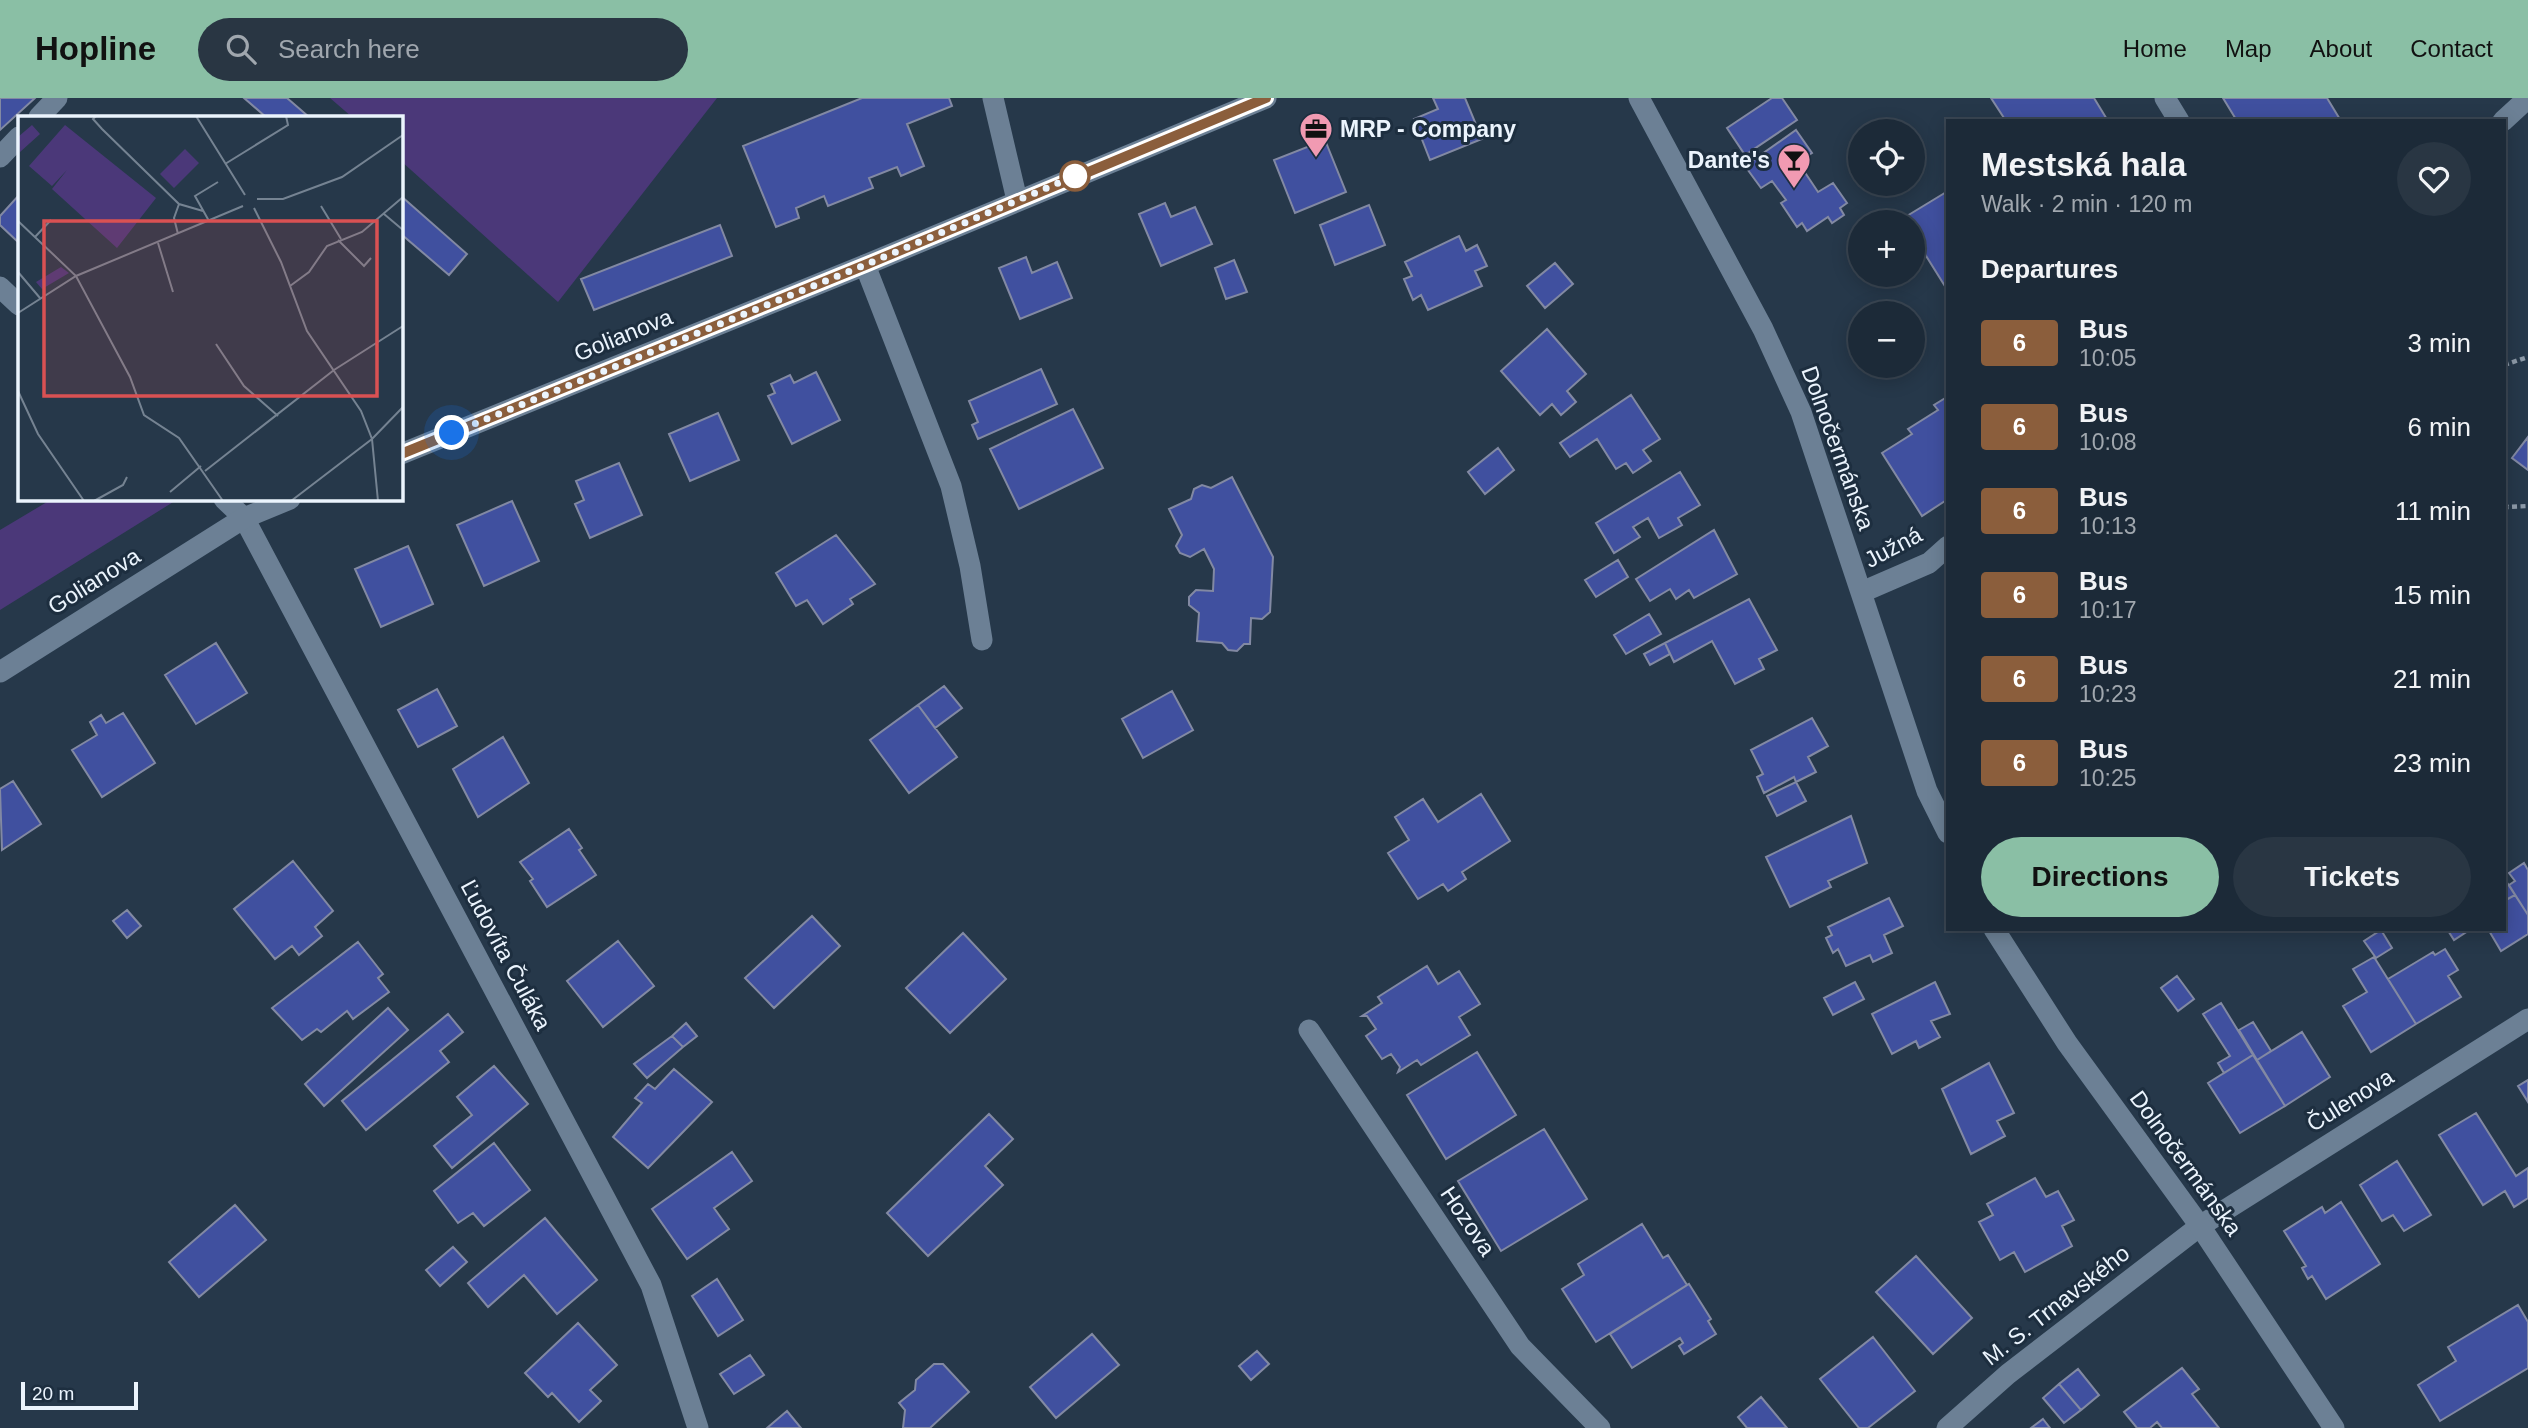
<!DOCTYPE html>
<meta charset="utf-8">
<style>
:root{--surface:#1c2a38;--page:#293643;--text:#f1f3f6;--muted:#a0a7ae;--line:#3a4653;--accent:#8abfa5}
body{margin:0;font-family:Helvetica,sans-serif;background:var(--page);color:var(--text);height:100vh;display:flex;flex-direction:column;font-size:26px;white-space:nowrap}
*{box-sizing:border-box;margin:0}
p{font-size:23px;color:var(--muted)}
.icon{flex:none;width:38px;height:38px;fill:none;stroke:currentColor;stroke-width:2;stroke-linecap:round;stroke-linejoin:round}
.map{position:relative;flex:1;overflow:hidden}
.side{position:absolute;left:1946px;top:21px;width:560px;height:812px;display:flex;flex-direction:column;background:var(--surface);border-radius:0px;box-shadow:0 4px 18px #0003,0 0 0 2px var(--line)}
.side>*{flex:none}
.badge{padding:0 14px;border-radius:5px;font-size:24px;line-height:46px}
.fabs{position:absolute;left:1848px;top:21px;display:grid;gap:14px}
.fabs a{display:grid;place-items:center;width:77px;height:77px;border-radius:50%;background:var(--surface);box-shadow:0 4px 18px #0003,0 0 0 2px var(--line);font-size:35px}
.scale{position:absolute;left:21px;bottom:18px;width:117px;box-sizing:border-box;padding-left:7px;border:4px solid #ebf4fd;border-top:0;font-size:19px;line-height:24px;white-space:nowrap;color:#ebf4fd;-webkit-text-stroke:5px #1d2e3f;paint-order:stroke}
.you{position:absolute;width:35px;height:35px;margin:-18px;border:5px solid #fff;border-radius:50%;background:#1a73e8;box-shadow:0 0 0 10px #1a73e833}
.map>.badge{position:absolute;translate:-50% -50%;box-shadow:0 0 0 4px #fff}
h2{padding:0 35px;font-size:26px;line-height:63px}
.round{display:grid;place-items:center;flex:none;width:74px;height:74px;border-radius:37px;background:var(--page)}
.head{display:flex;align-items:center;justify-content:space-between;height:119px;padding:0 35px}
h1{font-size:33px;font-weight:700;line-height:52px}
.cta{display:flex;gap:14px;margin-top:auto;padding:14px 35px}
.cta a{flex:1;height:80px;border-radius:42px;background:var(--accent);color:#111;font-size:28px;font-weight:700;line-height:80px;text-align:center}
.cta a+a{background:var(--page);color:var(--text)}
ul{padding:0;list-style:none}
li{display:flex;align-items:center;gap:21px;height:84px;padding:0 35px}
li div{flex:1}
li b{display:block;font-size:26px}
li em{font-style:normal}
li .badge{min-width:77px;font-weight:700;text-align:center}
header{display:flex;align-items:center;gap:42px;box-sizing:border-box;height:98px;padding:0 35px;background:var(--accent);color:#111}
header strong{font-size:33px}
nav{display:flex;gap:38px;margin-inline-start:auto;font-size:24px}
.search{width:490px;height:63px;background:var(--page);display:flex;align-items:center;gap:18px;box-sizing:border-box;padding:0 24px;border-radius:38px;color:var(--muted);font-size:26px}
.map>svg:first-child{display:block}
.green{fill:#4b3879}
.building{fill:#40509f;stroke:#8289a3;stroke-width:2}
.lines{fill:none;stroke-linecap:round;stroke-linejoin:round}
.path{stroke:#8d9aa8;stroke-width:4.5;stroke-dasharray:5 3.5;stroke-linecap:butt}
.service{stroke:#6c8095;stroke-width:21}
.minor{stroke:#6c8095;stroke-width:21}
.tertiary{stroke:#6c8095;stroke-width:21}
.line-casing{stroke:#fff;stroke-width:16}
.line{stroke:#8b5e3c;stroke-width:10}
.walk{stroke:#ebf4fd;stroke-width:7;stroke-dasharray:0 12.6}
.stop-dot{fill:#fff;stroke:#8b5e3c;stroke-width:3.5}
.labels{text-anchor:middle;dominant-baseline:central;stroke-width:6;stroke-linejoin:round;paint-order:stroke}
.poi-label{font-size:23px;font-weight:bold;fill:#ebf4fd;stroke:#1d2e3f;text-anchor:start}
.street-label{font-size:23px;fill:#ebf4fd;stroke:#1d2e3f}
.inset-road{fill:none;stroke:#758392;stroke-width:2}
.view{fill:#da5153;fill-opacity:0.15;stroke:#da5153;stroke-width:3.5}
.inset-edge{fill:none;stroke:#ebf4fd;stroke-width:3.5}
</style>
<header>
<strong>Hopline</strong>
<div class="search"><svg class="icon" aria-label="search" viewBox="0 0 24 24"><circle cx="10" cy="10" r="6"/><path d="M15 15l6 6"/></svg>Search here</div>
<nav><a>Home</a><a>Map</a><a>About</a><a>Contact</a></nav>
</header>
<div class="map">
<svg width="2528" height="1330" viewBox="0 0 2528 1330">
<rect width="100%" height="100%" fill="#26384a"/>
<!-- green -->
<path class="green" d="M 330,0 L 717,0 L 558,204 L 401,63 L 401,19 L 352,19 Z
M 52,401 L 178,401 L 0,512 L 0,432 Z"/>
<!-- building -->
<path class="building" d="M 0,0 L 35,0 L 0,32 Z
M 244,0 L 287,0 L 309,19 L 266,19 Z
M 862,0 L 949,0 L 952,8 L 907,26 L 924,68 L 901,78 L 897,69 L 869,80 L 873,90 L 828,108 L 824,98 L 796,110 L 799,120 L 776,129 L 743,48 Z
M 1433,0 L 1465,0 L 1482,41 L 1430,62 L 1414,21 L 1438,11 Z
M 1772,0 L 1782,0 L 1797,22 L 1745,57 L 1727,30 Z
M 1991,0 L 2094,0 L 2108,23 L 2006,23 Z
M 2223,0 L 2327,0 L 2341,23 L 2237,23 Z
M 1796,32 L 1812,55 L 1798,64 L 1818,94 L 1833,85 L 1847,105 L 1840,110 L 1844,117 L 1832,125 L 1828,119 L 1807,133 L 1802,125 L 1797,129 L 1781,105 L 1786,102 L 1772,83 L 1761,90 L 1745,68 Z
M 1325,42 L 1346,94 L 1295,115 L 1274,62 Z
M 1948,93 L 1948,193 L 1913,137 L 1913,124 L 1904,124 L 1902,121 Z
M 19,97 L 19,145 L 0,127 L 0,118 Z
M 401,98 L 467,156 L 449,177 L 401,136 Z
M 1165,105 L 1171,119 L 1195,109 L 1212,146 L 1161,168 L 1139,116 Z
M 1369,107 L 1385,147 L 1335,167 L 1320,127 Z
M 720,127 L 732,158 L 594,212 L 581,181 Z
M 1459,138 L 1466,153 L 1477,147 L 1487,168 L 1475,173 L 1482,188 L 1428,212 L 1421,197 L 1413,202 L 1404,181 L 1412,178 L 1405,164 Z
M 1026,159 L 1032,175 L 1057,164 L 1072,200 L 1020,221 L 999,170 Z
M 1234,162 L 1247,194 L 1226,201 L 1215,170 Z
M 1555,165 L 1573,186 L 1545,210 L 1527,188 Z
M 1547,231 L 1586,276 L 1567,293 L 1576,304 L 1561,317 L 1552,306 L 1540,317 L 1501,273 Z
M 1041,271 L 1057,306 L 978,341 L 972,327 L 978,324 L 969,303 Z
M 816,274 L 840,322 L 792,346 L 768,298 L 775,295 L 771,286 L 790,277 L 794,285 Z
M 1631,297 L 1660,341 L 1643,352 L 1651,363 L 1633,375 L 1626,365 L 1616,371 L 1597,341 L 1570,359 L 1560,345 Z
M 1947,299 L 1948,401 L 1922,418 L 1882,355 L 1912,336 L 1908,331 L 1938,312 L 1934,307 Z
M 1073,311 L 1103,370 L 1019,411 L 990,351 Z
M 718,315 L 739,362 L 690,383 L 669,336 Z
M 2528,339 L 2528,372 L 2512,360 Z
M 1498,350 L 1514,372 L 1485,396 L 1468,374 Z
M 619,365 L 642,417 L 590,440 L 575,406 L 584,402 L 576,383 Z
M 1680,374 L 1700,407 L 1678,420 L 1682,427 L 1659,440 L 1648,420 L 1633,429 L 1640,439 L 1614,455 L 1596,425 Z
M 1232,379 L 1273,459 L 1270,514 L 1262,521 L 1251,520 L 1250,546 L 1244,546 L 1237,553 L 1228,552 L 1222,545 L 1197,543 L 1199,515 L 1189,507 L 1189,499 L 1196,492 L 1213,493 L 1214,471 L 1204,451 L 1190,459 L 1180,455 L 1176,448 L 1182,437 L 1169,411 L 1191,401 L 1194,391 L 1202,387 L 1211,390 Z
M 512,403 L 539,463 L 484,488 L 457,427 Z
M 1714,432 L 1737,476 L 1694,500 L 1689,492 L 1676,501 L 1670,491 L 1650,503 L 1636,481 Z
M 836,437 L 875,486 L 850,501 L 853,506 L 823,526 L 807,502 L 796,508 L 776,475 Z
M 408,448 L 433,506 L 381,529 L 355,471 Z
M 1618,462 L 1628,479 L 1596,499 L 1585,482 Z
M 1749,501 L 1777,552 L 1759,561 L 1764,571 L 1735,586 L 1712,543 L 1674,564 L 1665,545 Z
M 1649,516 L 1661,536 L 1626,556 L 1614,537 Z
M 216,545 L 247,595 L 196,626 L 165,577 Z
M 1665,545 L 1670,556 L 1650,567 L 1644,556 Z
M 944,588 L 962,610 L 935,630 L 918,607 Z
M 437,591 L 457,628 L 418,649 L 398,612 Z
M 1172,593 L 1193,632 L 1143,660 L 1122,621 Z
M 918,607 L 957,659 L 909,695 L 870,642 Z
M 123,615 L 155,665 L 102,699 L 72,652 L 97,637 L 90,624 L 101,617 L 106,625 Z
M 1812,620 L 1828,648 L 1808,659 L 1816,674 L 1796,684 L 1794,679 L 1764,695 L 1757,679 L 1763,676 L 1751,652 Z
M 503,639 L 529,685 L 478,719 L 453,671 Z
M 13,683 L 41,726 L 2,752 L 0,691 Z
M 1796,684 L 1806,703 L 1777,718 L 1767,698 Z
M 1481,696 L 1510,743 L 1462,774 L 1466,781 L 1448,793 L 1443,786 L 1418,801 L 1388,755 L 1409,742 L 1395,719 L 1423,701 L 1438,724 Z
M 1851,718 L 1867,765 L 1828,783 L 1831,789 L 1790,809 L 1766,759 Z
M 569,731 L 582,750 L 579,752 L 596,777 L 547,809 L 530,783 L 533,781 L 520,764 Z
M 293,763 L 333,813 L 315,829 L 322,838 L 299,857 L 292,848 L 275,861 L 234,811 Z
M 2524,765 L 2528,772 L 2528,817 L 2509,787 L 2515,783 L 2509,775 Z
M 2504,780 L 2515,797 L 2504,803 Z
M 2515,797 L 2528,817 L 2528,836 L 2501,853 L 2488,831 L 2504,831 L 2504,803 Z
M 1889,800 L 1903,828 L 1884,837 L 1892,855 L 1873,864 L 1870,857 L 1846,868 L 1838,851 L 1833,855 L 1826,840 L 1832,837 L 1828,829 Z
M 127,812 L 141,828 L 127,840 L 113,823 Z
M 812,818 L 840,848 L 774,910 L 745,880 Z
M 2447,831 L 2471,831 L 2454,842 Z
M 2381,832 L 2392,850 L 2376,860 L 2364,843 Z
M 963,835 L 1006,881 L 950,935 L 906,890 Z
M 618,843 L 654,888 L 603,929 L 567,883 Z
M 358,844 L 383,876 L 378,880 L 389,894 L 353,921 L 347,913 L 321,934 L 317,931 L 302,942 L 272,910 Z
M 2445,851 L 2458,872 L 2448,878 L 2461,899 L 2416,926 L 2388,881 L 2433,854 L 2435,857 Z
M 2374,859 L 2416,926 L 2371,954 L 2343,908 L 2367,894 L 2353,871 Z
M 1427,868 L 1438,886 L 1459,873 L 1480,906 L 1459,919 L 1470,937 L 1421,967 L 1417,962 L 1398,974 L 1400,969 L 1391,956 L 1382,961 L 1366,938 L 1376,931 L 1367,918 L 1362,918 L 1382,905 L 1378,899 Z
M 2177,878 L 2194,901 L 2178,913 L 2161,890 Z
M 1855,884 L 1864,901 L 1833,917 L 1824,900 Z
M 1935,884 L 1950,916 L 1931,923 L 1940,939 L 1919,950 L 1916,943 L 1892,956 L 1872,916 Z
M 2221,905 L 2253,957 L 2224,975 L 2218,965 L 2230,958 L 2203,916 Z
M 388,910 L 408,932 L 324,1008 L 305,986 Z
M 448,916 L 463,934 L 440,953 L 449,964 L 366,1032 L 342,1003 Z
M 2253,924 L 2271,953 L 2257,962 L 2239,932 Z
M 686,925 L 697,938 L 683,949 L 672,938 Z
M 2302,934 L 2330,979 L 2285,1008 L 2257,962 Z
M 672,938 L 683,949 L 647,980 L 634,966 Z
M 1477,954 L 1516,1017 L 1446,1061 L 1407,997 Z
M 2253,957 L 2285,1008 L 2240,1035 L 2208,985 Z
M 1989,965 L 2014,1015 L 1997,1023 L 2005,1038 L 1971,1056 L 1942,991 Z
M 494,968 L 528,1006 L 452,1070 L 434,1048 L 472,1017 L 457,999 Z
M 674,971 L 712,1004 L 648,1070 L 613,1039 L 642,1005 L 635,1000 L 648,986 L 655,991 Z
M 2528,982 L 2528,1004 L 2518,988 Z
M 2476,1015 L 2516,1078 L 2528,1070 L 2528,1100 L 2514,1109 L 2505,1093 L 2483,1107 L 2439,1037 Z
M 989,1016 L 1013,1041 L 985,1068 L 1003,1087 L 928,1158 L 887,1115 Z
M 1544,1031 L 1587,1101 L 1501,1153 L 1458,1083 Z
M 494,1045 L 530,1092 L 484,1128 L 473,1115 L 458,1125 L 434,1093 Z
M 732,1054 L 752,1083 L 714,1110 L 729,1131 L 687,1161 L 652,1111 Z
M 2397,1063 L 2431,1117 L 2404,1133 L 2393,1117 L 2382,1123 L 2360,1087 Z
M 2035,1080 L 2046,1099 L 2058,1093 L 2074,1122 L 2062,1128 L 2072,1148 L 2025,1174 L 2014,1154 L 2000,1162 L 1979,1124 L 1993,1117 L 1987,1106 Z
M 2341,1104 L 2380,1166 L 2326,1201 L 2312,1178 L 2308,1181 L 2302,1170 L 2306,1168 L 2284,1133 L 2322,1109 L 2325,1115 Z
M 235,1107 L 266,1142 L 199,1199 L 169,1164 Z
M 545,1120 L 597,1182 L 557,1216 L 524,1177 L 488,1209 L 468,1185 Z
M 1642,1126 L 1663,1160 L 1668,1157 L 1687,1187 L 1596,1244 L 1562,1191 L 1584,1177 L 1578,1166 Z
M 453,1149 L 467,1164 L 440,1188 L 426,1172 Z
M 1916,1158 L 1972,1220 L 1933,1256 L 1876,1194 Z
M 717,1181 L 743,1222 L 718,1238 L 692,1198 Z
M 1689,1186 L 1711,1221 L 1708,1223 L 1716,1236 L 1684,1256 L 1679,1248 L 1683,1245 L 1680,1240 L 1632,1270 L 1610,1236 Z
M 2518,1207 L 2528,1224 L 2528,1270 L 2440,1323 L 2418,1287 L 2456,1263 L 2448,1249 Z
M 578,1225 L 617,1267 L 590,1292 L 601,1303 L 579,1324 L 552,1295 L 548,1299 L 525,1275 Z
M 1092,1236 L 1119,1267 L 1056,1320 L 1030,1289 Z
M 1873,1239 L 1915,1293 L 1868,1330 L 1859,1330 L 1820,1281 Z
M 1257,1253 L 1269,1266 L 1251,1282 L 1239,1268 Z
M 750,1257 L 764,1277 L 734,1296 L 720,1276 Z
M 934,1266 L 943,1266 L 969,1294 L 930,1330 L 903,1330 L 905,1312 L 899,1305 L 915,1292 L 916,1282 Z
M 2182,1270 L 2199,1291 L 2192,1296 L 2219,1330 L 2162,1330 L 2157,1324 L 2150,1330 L 2137,1330 L 2124,1314 Z
M 2078,1271 L 2099,1297 L 2081,1312 L 2059,1286 Z
M 2059,1286 L 2081,1312 L 2064,1325 L 2043,1300 Z
M 1761,1299 L 1787,1330 L 1747,1330 L 1738,1319 Z
M 787,1313 L 801,1330 L 767,1330 Z
M 2043,1321 L 2050,1330 L 2031,1330 Z"/>
<g class="lines">
<!-- path -->
<path class="path" d="M 2504,267 L 2528,259
M 2504,407 L 2508,409 L 2528,408"/>
<!-- service -->
<path class="service" d="M 993,0 L 1017,102
M 39,19 L 57,0
M 0,59 L 19,39"/>
<!-- minor -->
<path class="minor" d="M 2165,0 L 2179,23
M 2503,23 L 2528,0
M 865,167 L 951,388 L 970,468 L 982,542
M 0,189 L 19,207
M 224,401 L 244,420 L 651,1187 L 698,1330
M 1862,494 L 1929,465 L 1948,448
M 1309,932 L 1520,1248 L 1600,1330
M 1947,1330 L 2008,1276 L 2200,1128 L 2528,921"/>
<!-- tertiary -->
<path class="tertiary" d="M 1639,0 L 1763,231 L 1801,314 L 1927,693 L 1948,735
M 401,356 L 865,167 L 1266,0
M 0,574 L 244,420 L 290,401
M 1994,831 L 2067,945 L 2200,1128 L 2334,1330"/>
</g>
<g class="lines">
<defs>
<path id="line" d="M 401,356 L 865,167 L 1266,0"/>
</defs>
<!-- line casing -->
<use href="#line" class="line-casing"/>
<!-- line -->
<use href="#line" class="line"/>
<!-- walk -->
<path class="walk" d="M 452,335 L 865,167 L 1075,78"/>
</g>
<!-- icons -->
<defs>
<symbol id="office-pin" viewBox="-11 -11 22 30"><path d="M0 17L-7.5 6A9.5 9.5 0 1 1 7.5 6Z" fill="#f19ab2" stroke="#1d2e3f"/><path d="M-6-3h4V-5.5h4V-3h4V5H-6ZM-1-4.5V-3h2v-1.5ZM-6 0V1H6V0Z" fill="#111"/></symbol>
<symbol id="bar-pin" viewBox="-11 -11 22 30"><path d="M0 17L-7.5 6A9.5 9.5 0 1 1 7.5 6Z" fill="#f19ab2" stroke="#1d2e3f"/><path d="M-6-5H6L.8 .8V4.5H3.5V6h-7V4.5H-.8V.8Z" fill="#111"/></symbol>
</defs>
<g fill-rule="evenodd">
<use href="#office-pin" x="1297" y="12" width="38" height="52"/>
<use href="#bar-pin" x="1775" y="43" width="38" height="52"/>
</g>
<!-- markers -->
<circle class="stop-dot" cx="1075" cy="78" r="14"/>
<g class="labels">
<!-- poi labels -->
<g class="poi-label">
<text x="1340" y="31">MRP - Company</text>
<text x="1770" y="62" text-anchor="end">Dante's</text>
</g>
<!-- street labels -->
<g class="street-label">
<text transform="translate(623 237) rotate(-22)">Golianova</text>
<text transform="translate(1838 350) rotate(70)">Dolnočermánska</text>
<text transform="translate(1893 449) rotate(-28)">Južná</text>
<text transform="translate(94 483) rotate(-32)">Golianova</text>
<text transform="translate(506 857) rotate(62)">Ľudovíta Čuláka</text>
<text transform="translate(2350 1002) rotate(-32)">Čulenova</text>
<text transform="translate(2186 1065) rotate(54)">Dolnočermánska</text>
<text transform="translate(1468 1123) rotate(56)">Hozova</text>
<text transform="translate(2056 1207) rotate(-38)">M. S. Trnavského</text>
</g>
</g>
<!-- overview -->
<g transform="translate(18 18)">
<rect width="385" height="385" fill="#26384a"/>
<path d="M 14,9 L 22,18 L 2,36 L 0,21 ZM 47,9 L 138,82 L 99,132 L 34,73 L 49,54 L 34,70 L 11,50 ZM 167,33 L 181,47 L 156,72 L 142,58 ZM 43,151 L 51,157 L 24,173 L 18,166 Z" fill="#4b3879"/>
<path class="inset-road" d="M 78,0 L 75,3 L 84,13 L 161,88 L 185,95M 178,0 L 227,79M 207,48 L 270,9 L 268,0M 239,83 L 265,83 L 324,61 L 385,19M 303,90 L 323,123M 236,92 L 263,146 L 289,215 L 343,295 L 354,323 L 360,385M 366,98 L 385,114M 0,105 L 58,160 L 112,261 L 126,299 L 161,322 L 205,385M 191,105 L 177,80 L 200,66M 160,118 L 156,102 L 161,88M 17,121 L 33,104M 320,124 L 346,150 L 353,142M 140,127 L 155,176M 0,156 L 22,182M 272,170 L 291,156 L 309,130 L 344,116 L 385,81M 0,197 L 58,160 L 225,90M 198,228 L 226,270 L 260,300M 0,275 L 20,318 L 66,385M 187,355 L 316,254 L 385,210M 152,376 L 183,350M 76,385 L 105,369 L 109,361M 273,385 L 354,323 L 385,291"/>
<path class="view" d="M 26,105 L 359,105 L 359,280 L 26,280 Z"/>
<rect width="385" height="385" class="inset-edge"/>
</g>
</svg>
<div class="fabs">
<a><svg class="icon" aria-label="locate" viewBox="0 0 24 24"><circle cx="12" cy="12" r="6"/><path d="M12 2v4M12 18v4M2 12h4M18 12h4"/></svg></a>
<a>+</a>
<a>−</a>
</div>
<div class="scale">20 m</div>
<div class="you" style="left:452px;top:335px"></div>
<section class="side">
<div class="head"><div><h1>Mestská hala</h1><p>Walk · 2 min · 120 m</p></div><a class="round"><svg class="icon" aria-label="heart" viewBox="0 0 24 24"><path d="M12 20l-8-8c-3-5 5-10 8-4 3-6 11-1 8 4z"/></svg></a></div>
<h2>Departures</h2>
<ul>
<li><span class="badge" style="background:#8b5e3c;color:#fff">6</span><div><b>Bus</b><p>10:05</p></div><em>3 min</em></li>
<li><span class="badge" style="background:#8b5e3c;color:#fff">6</span><div><b>Bus</b><p>10:08</p></div><em>6 min</em></li>
<li><span class="badge" style="background:#8b5e3c;color:#fff">6</span><div><b>Bus</b><p>10:13</p></div><em>11 min</em></li>
<li><span class="badge" style="background:#8b5e3c;color:#fff">6</span><div><b>Bus</b><p>10:17</p></div><em>15 min</em></li>
<li><span class="badge" style="background:#8b5e3c;color:#fff">6</span><div><b>Bus</b><p>10:23</p></div><em>21 min</em></li>
<li><span class="badge" style="background:#8b5e3c;color:#fff">6</span><div><b>Bus</b><p>10:25</p></div><em>23 min</em></li>
</ul>
<div class="cta"><a>Directions</a><a>Tickets</a></div>
</section>
</div>
